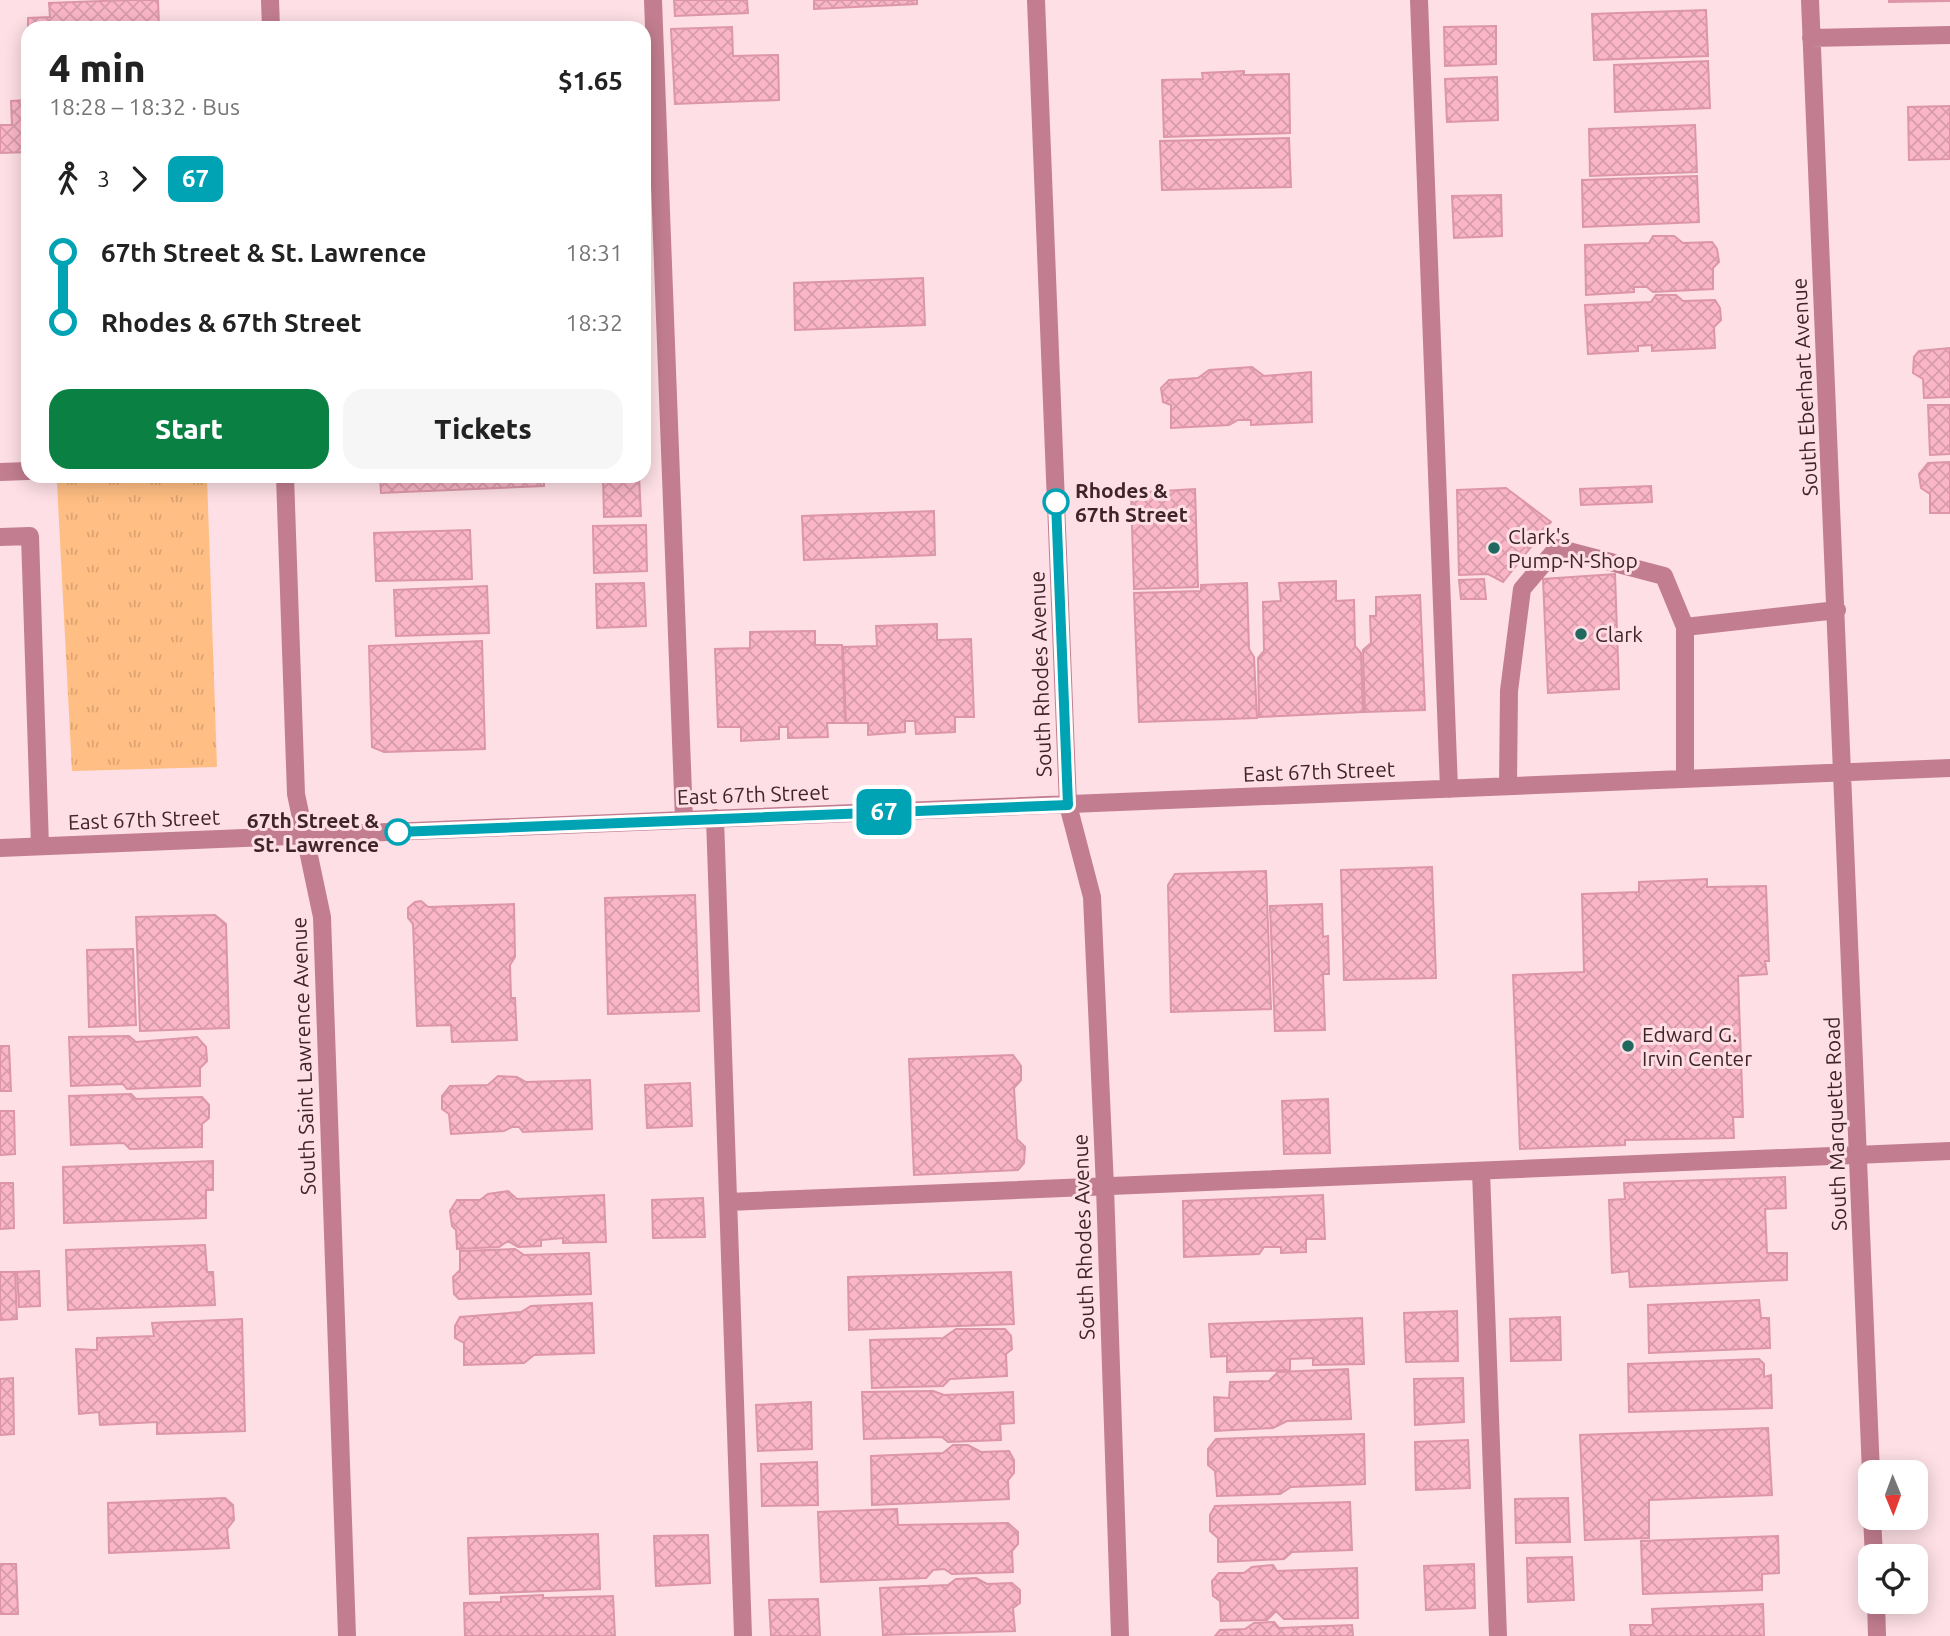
<!DOCTYPE html>
<meta charset="utf-8">
<style>
:root{--surface:#fff;--page:#f6f6f6;--text:#222;--muted:#767676;--accent:#0b8043}
body{margin:0;font-family:Ubuntu,sans-serif;background:var(--page);color:var(--text);height:100vh;display:flex;flex-direction:column;font-size:26px;white-space:nowrap}
*{box-sizing:border-box;margin:0}
p{font-size:23px;color:var(--muted)}
.icon{flex:none;width:38px;height:38px;fill:none;stroke:currentColor;stroke-width:2;stroke-linecap:round;stroke-linejoin:round}
.map{position:relative;flex:1;overflow:hidden}
.details{position:absolute;left:21px;top:21px;width:630px;height:462px;display:flex;flex-direction:column;background:var(--surface);border-radius:21px;box-shadow:0 4px 18px #0003}
.details>*{flex:none}
.badge{padding:0 14px;border-radius:10px;font-size:24px;line-height:46px}
.needle{width:46px;rotate:179deg}
.fabs{position:absolute;left:1858px;top:1460px;display:grid;gap:14px}
.fabs a{display:grid;place-items:center;width:70px;height:70px;border-radius:14px;background:var(--surface);box-shadow:0 4px 18px #0003;font-size:35px}
.map>.badge{position:absolute;translate:-50% -50%;box-shadow:0 0 0 4px #fff}
.legs{display:flex;align-items:center;gap:10px;height:77px;padding:0 28px;font-size:23px}
.legs p{margin-inline-start:auto}
.overview{display:flex;align-items:center;justify-content:space-between;height:119px;padding:0 28px}
h1{font-size:38px;font-weight:800;line-height:52px}
.action{display:flex;gap:14px;margin-top:auto;padding:14px 28px}
.action a{flex:1;height:80px;border-radius:21px;background:var(--accent);color:#fff;font-size:28px;font-weight:800;line-height:80px;text-align:center}
.action a+a{background:var(--page);color:var(--text)}
ul{padding:0 28px;list-style:none}
li{display:flex;align-items:center;gap:24px;height:70px;font-size:26px}
li i{display:grid;place-items:center;width:10px;height:100%;margin:0 9px;background:currentColor}
li i::after{content:'';width:18px;height:18px;margin:-9px;border:5px solid;border-radius:50%;background:var(--surface)}
li p{margin-inline-start:auto}
li:first-child i{background:linear-gradient(#0000 50%,currentColor 0)}
li:last-child i{background:linear-gradient(currentColor 50%,#0000 0)}
.map>svg:first-child{display:block}
.grass{fill:url(#grass-tufts)}
.building{fill:url(#building-cross-hatch);stroke:#dc96a8;stroke-width:2}
.lines{fill:none;stroke-linecap:round;stroke-linejoin:round}
.minor{stroke:#c27e90;stroke-width:18}
.line-1-casing{stroke:#fff;stroke-width:16}
.line-1{stroke:#00a3b4;stroke-width:10}
.stop-1-dot{fill:#fff;stroke:#00a3b4;stroke-width:3.5}
.poi-dot{fill:#216960;stroke:#fddfe5;stroke-width:2.5}
.labels{text-anchor:middle;dominant-baseline:central;stroke-width:6;stroke-linejoin:round;paint-order:stroke}
.street-label{font-size:21px;fill:#3f242b;stroke:#fddfe5}
.stop-label{font-size:21px;font-weight:bold;fill:#3f242b;stroke:#fddfe5;text-anchor:start}
.poi-label{font-size:21px;fill:#3f242b;stroke:#fddfe5;text-anchor:start}
</style>
<div class="map">
<svg width="1950" height="1636" viewBox="0 0 1950 1636">
<defs>
<pattern id="grass-tufts" width="24" height="20" patternUnits="userSpaceOnUse" patternTransform="scale(1.75)"><rect width="24" height="20" fill="#ffbe83"/><path d="M3 7l-1-3M5 7V3M7 7l1-3M15 17l-1-3M17 17v-4M19 17l1-3" fill="none" stroke="#dca371"/></pattern>
<pattern id="building-cross-hatch" width="8" height="8" patternUnits="userSpaceOnUse" patternTransform="scale(1.75)"><rect width="8" height="8" fill="#fab6c7"/><path d="M0 0l8 8M0 8l8-8" fill="none" stroke="#d79cab"/></pattern>
</defs>
<rect width="100%" height="100%" fill="#fddfe5"/>
<!-- grass -->
<path class="grass" d="M 207,477 L 217,767 L 72,771 L 57,483 Z"/>
<!-- building -->
<path class="building" d="M 128,0 L 158,0 L 159,28 L 28,28 L 28,18 L 50,17 L 49,3 Z
M 674,0 L 747,0 L 748,13 L 675,16 Z
M 814,0 L 917,0 L 917,4 L 814,9 Z
M 1889,0 L 1950,0 L 1950,1 L 1889,2 Z
M 1706,10 L 1708,56 L 1594,60 L 1592,14 Z
M 1496,26 L 1496,64 L 1445,66 L 1444,27 Z
M 732,27 L 733,56 L 778,55 L 779,100 L 675,104 L 671,29 Z
M 1708,61 L 1710,108 L 1615,112 L 1614,65 Z
M 1244,71 L 1244,75 L 1289,74 L 1290,133 L 1164,137 L 1162,80 L 1203,79 L 1202,73 Z
M 1497,77 L 1498,120 L 1447,122 L 1445,79 Z
M 28,100 L 28,152 L 0,153 L 0,125 L 12,125 L 11,101 Z
M 1950,106 L 1950,159 L 1909,160 L 1908,107 Z
M 1695,125 L 1697,172 L 1590,176 L 1589,129 Z
M 1289,138 L 1291,187 L 1162,190 L 1160,141 Z
M 1697,176 L 1699,222 L 1583,227 L 1582,180 Z
M 1501,195 L 1502,236 L 1454,238 L 1452,196 Z
M 1653,236 L 1674,236 L 1683,243 L 1712,242 L 1717,249 L 1719,262 L 1713,268 L 1713,289 L 1653,292 L 1647,287 L 1634,287 L 1634,292 L 1586,295 L 1585,245 L 1649,243 Z
M 923,278 L 925,325 L 795,330 L 794,283 Z
M 1656,295 L 1676,295 L 1683,301 L 1715,300 L 1720,308 L 1721,320 L 1714,327 L 1715,348 L 1652,351 L 1652,345 L 1638,346 L 1638,351 L 1588,354 L 1585,305 L 1651,302 Z
M 1950,348 L 1950,397 L 1924,398 L 1923,379 L 1913,373 L 1914,357 L 1919,351 Z
M 1252,367 L 1264,376 L 1311,372 L 1312,422 L 1251,425 L 1251,420 L 1238,420 L 1229,425 L 1171,428 L 1171,405 L 1163,402 L 1161,388 L 1169,380 L 1198,378 L 1209,370 Z
M 1928,405 L 1950,405 L 1950,454 L 1930,455 Z
M 1950,462 L 1950,513 L 1930,513 L 1930,494 L 1921,488 L 1919,474 L 1928,463 Z
M 380,476 L 544,476 L 544,486 L 381,493 Z
M 603,476 L 639,476 L 641,516 L 604,517 Z
M 1651,486 L 1652,502 L 1581,505 L 1580,489 Z
M 1506,488 L 1551,522 L 1503,582 L 1488,574 L 1459,575 L 1457,490 Z
M 1195,489 L 1198,587 L 1134,589 L 1131,493 Z
M 934,511 L 935,555 L 804,560 L 802,516 Z
M 646,525 L 647,571 L 594,573 L 593,526 Z
M 470,530 L 472,579 L 376,581 L 374,533 Z
M 1615,574 L 1619,689 L 1548,693 L 1543,579 Z
M 1484,579 L 1486,599 L 1461,599 L 1459,580 Z
M 1336,581 L 1336,601 L 1354,600 L 1355,646 L 1361,653 L 1363,712 L 1259,717 L 1258,658 L 1264,651 L 1263,602 L 1281,601 L 1279,583 Z
M 644,583 L 646,626 L 597,628 L 596,584 Z
M 1247,583 L 1249,649 L 1254,657 L 1257,718 L 1139,722 L 1134,593 L 1201,591 L 1201,585 Z
M 487,586 L 489,633 L 396,636 L 394,590 Z
M 1420,595 L 1425,710 L 1365,712 L 1363,650 L 1371,643 L 1370,616 L 1376,616 L 1376,597 Z
M 937,624 L 937,640 L 971,639 L 974,717 L 955,717 L 955,732 L 916,734 L 915,721 L 905,721 L 905,732 L 868,735 L 868,723 L 846,723 L 843,647 L 877,646 L 876,626 Z
M 815,631 L 815,645 L 842,645 L 845,723 L 827,723 L 828,737 L 788,738 L 788,727 L 779,727 L 779,739 L 741,741 L 741,727 L 718,727 L 715,649 L 750,648 L 750,632 Z
M 482,641 L 485,749 L 384,752 L 372,747 L 369,646 Z
M 1432,867 L 1436,978 L 1344,980 L 1341,870 Z
M 1266,871 L 1271,1009 L 1171,1012 L 1168,885 L 1175,874 Z
M 1707,879 L 1707,887 L 1766,886 L 1769,961 L 1765,961 L 1767,974 L 1738,976 L 1743,1117 L 1733,1117 L 1734,1138 L 1625,1140 L 1625,1145 L 1520,1149 L 1513,975 L 1584,972 L 1582,894 L 1639,892 L 1639,882 Z
M 695,895 L 699,1011 L 608,1014 L 605,898 Z
M 421,901 L 428,907 L 514,904 L 515,957 L 510,965 L 511,998 L 515,998 L 517,1040 L 452,1042 L 451,1025 L 417,1026 L 413,924 L 408,918 L 408,908 L 415,902 Z
M 1322,904 L 1323,937 L 1328,936 L 1329,974 L 1323,974 L 1325,1030 L 1275,1031 L 1270,906 Z
M 215,915 L 226,924 L 229,1028 L 140,1031 L 136,917 Z
M 133,949 L 136,1025 L 89,1027 L 87,950 Z
M 129,1036 L 136,1042 L 197,1037 L 206,1047 L 207,1061 L 200,1068 L 200,1086 L 127,1089 L 123,1084 L 71,1086 L 69,1037 Z
M 0,1046 L 9,1046 L 11,1091 L 0,1091 Z
M 1013,1055 L 1021,1066 L 1021,1080 L 1014,1088 L 1017,1139 L 1025,1147 L 1024,1163 L 1018,1170 L 914,1175 L 909,1059 Z
M 498,1076 L 517,1077 L 526,1082 L 590,1080 L 592,1129 L 523,1132 L 519,1127 L 512,1127 L 504,1131 L 451,1134 L 449,1114 L 442,1109 L 442,1096 L 450,1086 L 488,1085 Z
M 690,1083 L 692,1126 L 647,1128 L 645,1085 Z
M 131,1094 L 136,1099 L 202,1097 L 209,1105 L 209,1118 L 202,1124 L 202,1147 L 130,1149 L 124,1143 L 71,1145 L 69,1096 Z
M 1328,1099 L 1330,1153 L 1284,1154 L 1282,1101 Z
M 0,1111 L 14,1111 L 15,1154 L 0,1155 Z
M 213,1161 L 213,1190 L 206,1190 L 206,1218 L 64,1223 L 63,1167 Z
M 1785,1177 L 1786,1208 L 1765,1209 L 1767,1253 L 1787,1253 L 1787,1280 L 1630,1287 L 1629,1271 L 1612,1273 L 1609,1200 L 1625,1199 L 1624,1183 Z
M 0,1183 L 13,1183 L 14,1228 L 0,1229 Z
M 508,1191 L 517,1199 L 604,1195 L 606,1242 L 563,1243 L 563,1238 L 541,1240 L 541,1246 L 518,1247 L 508,1241 L 499,1247 L 457,1249 L 456,1230 L 452,1226 L 450,1211 L 457,1200 L 480,1200 L 488,1194 Z
M 1323,1195 L 1325,1239 L 1306,1239 L 1306,1252 L 1281,1253 L 1281,1247 L 1264,1247 L 1259,1254 L 1184,1257 L 1183,1201 Z
M 703,1198 L 705,1237 L 653,1238 L 652,1200 Z
M 205,1245 L 207,1272 L 213,1272 L 215,1305 L 68,1310 L 66,1250 Z
M 515,1249 L 524,1255 L 589,1253 L 591,1294 L 459,1299 L 454,1294 L 453,1277 L 460,1270 L 460,1251 Z
M 39,1271 L 40,1306 L 19,1307 L 17,1272 Z
M 0,1272 L 15,1272 L 17,1319 L 0,1320 Z
M 1011,1272 L 1014,1324 L 849,1330 L 848,1277 Z
M 1759,1300 L 1761,1318 L 1769,1318 L 1770,1348 L 1649,1353 L 1648,1305 Z
M 592,1303 L 594,1353 L 534,1355 L 524,1363 L 464,1365 L 464,1343 L 455,1338 L 455,1326 L 460,1317 L 521,1312 L 531,1306 Z
M 1457,1311 L 1458,1361 L 1406,1362 L 1404,1313 Z
M 1560,1317 L 1561,1360 L 1511,1361 L 1510,1319 Z
M 1362,1318 L 1364,1364 L 1313,1365 L 1313,1358 L 1290,1359 L 1290,1370 L 1227,1372 L 1227,1356 L 1211,1357 L 1209,1324 Z
M 242,1319 L 245,1431 L 157,1434 L 157,1422 L 100,1425 L 99,1412 L 79,1414 L 76,1349 L 97,1350 L 97,1338 L 154,1336 L 152,1323 Z
M 956,1329 L 1005,1329 L 1011,1336 L 1012,1349 L 1006,1354 L 1007,1376 L 950,1379 L 943,1386 L 872,1388 L 870,1340 L 943,1338 Z
M 1759,1359 L 1764,1364 L 1764,1377 L 1771,1375 L 1772,1408 L 1629,1412 L 1628,1364 Z
M 1348,1369 L 1351,1419 L 1287,1421 L 1273,1428 L 1215,1431 L 1214,1397 L 1229,1398 L 1230,1382 L 1269,1381 L 1278,1372 Z
M 13,1378 L 14,1434 L 0,1435 L 0,1379 Z
M 1463,1378 L 1464,1422 L 1415,1425 L 1414,1379 Z
M 933,1391 L 944,1395 L 1013,1392 L 1014,1423 L 1000,1424 L 1001,1440 L 948,1442 L 942,1437 L 864,1439 L 862,1392 Z
M 811,1402 L 812,1449 L 758,1451 L 756,1405 Z
M 1768,1428 L 1772,1495 L 1649,1500 L 1649,1538 L 1585,1540 L 1580,1435 Z
M 1364,1434 L 1365,1484 L 1291,1487 L 1280,1494 L 1217,1496 L 1215,1471 L 1208,1465 L 1208,1449 L 1216,1439 Z
M 1468,1440 L 1470,1488 L 1416,1490 L 1415,1442 Z
M 953,1445 L 968,1445 L 981,1452 L 1009,1451 L 1014,1460 L 1014,1473 L 1008,1480 L 1009,1499 L 872,1505 L 871,1456 L 943,1453 Z
M 817,1462 L 818,1505 L 762,1506 L 761,1464 Z
M 225,1498 L 233,1505 L 234,1520 L 227,1529 L 229,1548 L 109,1553 L 108,1503 Z
M 1568,1498 L 1570,1542 L 1516,1543 L 1515,1499 Z
M 1350,1502 L 1352,1550 L 1292,1552 L 1284,1559 L 1218,1562 L 1218,1538 L 1210,1531 L 1210,1515 L 1215,1506 Z
M 897,1509 L 898,1525 L 1008,1523 L 1018,1532 L 1018,1544 L 1012,1551 L 1013,1572 L 952,1574 L 944,1569 L 933,1570 L 926,1578 L 821,1582 L 818,1512 Z
M 598,1534 L 600,1589 L 470,1594 L 468,1538 Z
M 708,1535 L 710,1583 L 656,1586 L 654,1536 Z
M 1778,1536 L 1779,1573 L 1762,1574 L 1762,1590 L 1643,1594 L 1641,1541 Z
M 1572,1557 L 1574,1600 L 1528,1602 L 1527,1558 Z
M 0,1564 L 16,1564 L 18,1614 L 0,1614 Z
M 1474,1564 L 1475,1608 L 1426,1610 L 1424,1566 Z
M 1273,1565 L 1277,1571 L 1357,1568 L 1358,1618 L 1284,1619 L 1276,1611 L 1267,1620 L 1221,1621 L 1220,1601 L 1213,1596 L 1212,1581 L 1219,1573 L 1244,1573 L 1252,1567 Z
M 976,1578 L 987,1584 L 1012,1583 L 1020,1590 L 1020,1603 L 1013,1608 L 1015,1631 L 883,1635 L 880,1588 L 948,1585 L 956,1579 Z
M 543,1595 L 543,1598 L 613,1596 L 615,1636 L 465,1636 L 464,1603 L 501,1602 L 501,1597 Z
M 818,1599 L 820,1636 L 771,1636 L 769,1600 Z
M 1763,1604 L 1764,1636 L 1631,1636 L 1630,1625 L 1653,1625 L 1652,1609 Z
M 1274,1622 L 1279,1628 L 1352,1625 L 1353,1636 L 1215,1636 L 1220,1630 L 1245,1629 L 1254,1623 Z"/>
<g class="lines">
<!-- minor -->
<path class="minor" d="M 270,0 L 271,28
M 653,0 L 684,820
M 1036,0 L 1068,805 L 1092,897 L 1105,1187 L 1120,1636
M 1419,0 L 1449,789
M 1810,0 L 1871,1473
M 1811,38 L 1950,35
M 0,472 L 28,471
M 285,476 L 296,794 L 322,917 L 347,1636
M 0,537 L 30,536 L 40,846
M 1685,779 L 1685,627 L 1837,610
M 1508,786 L 1509,691 L 1522,589 L 1557,548 L 1664,576 L 1685,627
M 715,818 L 743,1636
M 0,848 L 1950,768
M 1481,1171 L 1498,1636
M 728,1202 L 1950,1151
M 1872,1517 L 1874,1556
M 1876,1601 L 1877,1636"/>
</g>
<g class="lines">
<defs>
<path id="line-1" d="M 398,832 L 1068,805 L 1056,502"/>
</defs>
<!-- line-1 casing -->
<use href="#line-1" class="line-1-casing"/>
<!-- line-1 -->
<use href="#line-1" class="line-1"/>
</g>
<!-- markers -->
<g class="stop-1-dot">
<circle cx="1056" cy="502" r="12"/>
<circle cx="398" cy="832" r="12"/>
</g>
<g class="poi-dot">
<circle cx="1494" cy="548" r="7"/>
<circle cx="1581" cy="634" r="7"/>
<circle cx="1628" cy="1046" r="7"/>
</g>
<g class="labels">
<!-- street labels -->
<g class="street-label">
<text transform="translate(1804 387) rotate(-93)">South Eberhart Avenue</text>
<text transform="translate(1040 674) rotate(-92)">South Rhodes Avenue</text>
<text transform="translate(1319 771) rotate(-2)">East 67th Street</text>
<text transform="translate(753 794) rotate(-2)">East 67th Street</text>
<text transform="translate(144 819) rotate(-2)">East 67th Street</text>
<text transform="translate(303 1056) rotate(-92)">South Saint Lawrence Avenue</text>
<text transform="translate(1835 1124) rotate(-92)">South Marquette Road</text>
<text transform="translate(1083 1237) rotate(-92)">South Rhodes Avenue</text>
</g>
<!-- stop labels -->
<g class="stop-label">
<text x="1075" y="490">Rhodes &amp;<tspan x="1075" dy="24">67th Street</tspan></text>
<text x="379" y="820" text-anchor="end">67th Street &amp;<tspan x="379" dy="24">St. Lawrence</tspan></text>
</g>
<!-- poi labels -->
<g class="poi-label">
<text x="1508" y="536">Clark's<tspan x="1508" dy="24">Pump-N-Shop</tspan></text>
<text x="1595" y="634">Clark</text>
<text x="1642" y="1034">Edward G.<tspan x="1642" dy="24">Irvin Center</tspan></text>
</g>
</g>
</svg>
<div class="fabs">
<a><svg class="needle" viewBox="-14 -14 28 28"><path d="M0-13l5 13h-10z" fill="#e53935"/><path d="M0 13l5-13h-10z" fill="#767676"/></svg></a>
<a><svg class="icon" aria-label="locate" viewBox="0 0 24 24"><circle cx="12" cy="12" r="6"/><path d="M12 2v4M12 18v4M2 12h4M18 12h4"/></svg></a>
</div>
<b class="badge" style="left:884px;top:812px;background:#00a3b4;color:#fff">67</b>
<section class="details">
<div class="overview"><div><h1>4 min</h1><p>18:28 – 18:32 · Bus</p></div><b>$1.65</b></div>
<div class="legs"><svg class="icon" aria-label="walk" viewBox="0 0 24 24"><circle cx="13" cy="4" r="2"/><path d="M13 8l-2 6 4 7M11 14l-3 7M7 12l3-4h3l4 4"/></svg>3<svg class="icon" aria-label="forward" viewBox="0 0 24 24"><path d="M9 5l7 7-7 7"/></svg><b class="badge" style="background:#00a3b4;color:#fff">67</b></div>
<ul>
<li><i style="color:#00a3b4"></i><b>67th Street &amp; St. Lawrence</b><p>18:31</p></li>
<li><i style="color:#00a3b4"></i><b>Rhodes &amp; 67th Street</b><p>18:32</p></li>
</ul>
<div class="action"><a>Start</a><a>Tickets</a></div>
</section>
</div>
